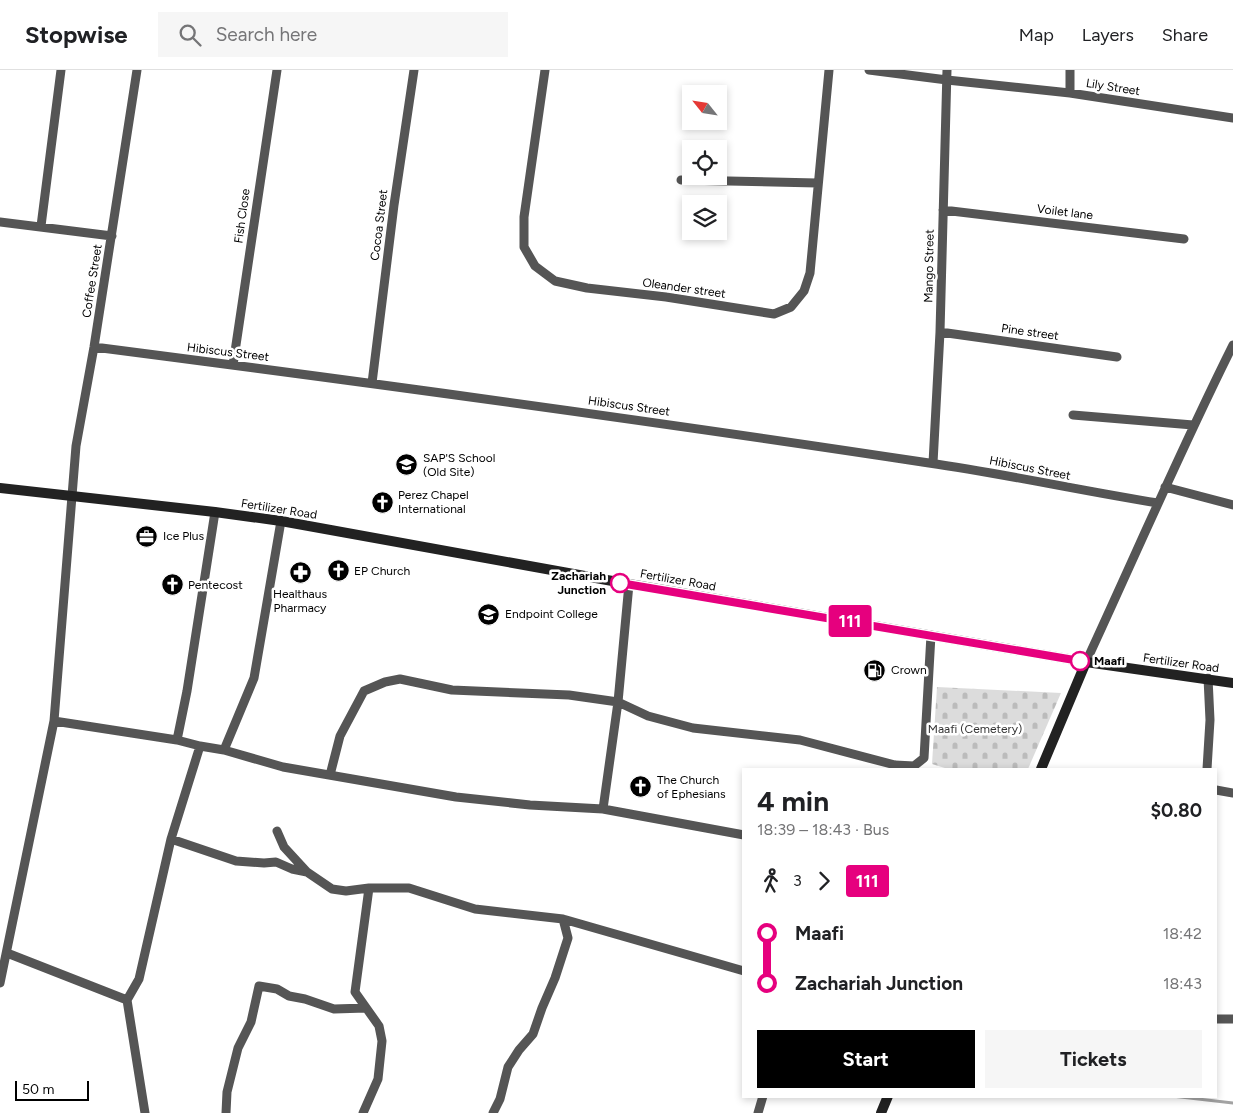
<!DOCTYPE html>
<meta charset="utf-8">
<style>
:root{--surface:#fff;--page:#f6f6f6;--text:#202124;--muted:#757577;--line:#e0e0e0;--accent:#000}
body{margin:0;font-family:Figtree,sans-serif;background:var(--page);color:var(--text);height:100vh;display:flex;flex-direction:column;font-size:19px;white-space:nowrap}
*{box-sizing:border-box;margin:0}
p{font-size:16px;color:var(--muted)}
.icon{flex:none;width:28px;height:28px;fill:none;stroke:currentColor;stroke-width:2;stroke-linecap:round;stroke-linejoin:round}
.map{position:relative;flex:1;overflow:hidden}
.side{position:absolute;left:742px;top:698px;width:475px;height:330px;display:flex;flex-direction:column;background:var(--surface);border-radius:0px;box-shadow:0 2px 8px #0003}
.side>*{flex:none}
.badge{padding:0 10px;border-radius:4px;font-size:18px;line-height:32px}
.needle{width:32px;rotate:300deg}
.buttons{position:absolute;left:682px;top:15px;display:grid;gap:10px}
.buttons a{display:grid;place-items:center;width:45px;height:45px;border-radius:0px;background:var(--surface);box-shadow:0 2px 8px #0003;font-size:25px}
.scale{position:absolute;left:15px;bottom:12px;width:74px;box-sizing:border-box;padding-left:5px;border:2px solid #000;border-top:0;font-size:14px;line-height:18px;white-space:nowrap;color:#000;-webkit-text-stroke:4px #fff;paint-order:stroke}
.map>.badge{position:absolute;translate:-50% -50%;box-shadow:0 0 0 2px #fff}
.legs{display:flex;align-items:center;gap:8px;height:55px;padding:0 15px;font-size:16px}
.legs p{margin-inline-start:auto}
.headline{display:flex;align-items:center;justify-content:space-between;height:85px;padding:0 15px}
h1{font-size:28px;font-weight:700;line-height:38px}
.primary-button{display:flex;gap:10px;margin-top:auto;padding:10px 15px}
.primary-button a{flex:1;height:58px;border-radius:0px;background:var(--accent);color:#fff;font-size:20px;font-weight:700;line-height:58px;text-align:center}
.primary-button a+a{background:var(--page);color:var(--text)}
ul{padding:0 15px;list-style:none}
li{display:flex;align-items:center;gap:18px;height:50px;font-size:19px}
li i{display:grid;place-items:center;width:8px;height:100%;margin:0 6px;background:currentColor}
li i::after{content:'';width:12px;height:12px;margin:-6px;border:4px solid;border-radius:50%;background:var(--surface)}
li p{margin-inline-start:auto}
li:first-child i{background:linear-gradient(#0000 50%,currentColor 0)}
li:last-child i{background:linear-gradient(currentColor 50%,#0000 0)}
header{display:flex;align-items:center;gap:30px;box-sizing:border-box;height:70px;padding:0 25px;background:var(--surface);border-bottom:1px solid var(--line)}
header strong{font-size:24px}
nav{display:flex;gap:28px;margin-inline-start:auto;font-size:18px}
.search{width:350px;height:45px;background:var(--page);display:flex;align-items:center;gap:12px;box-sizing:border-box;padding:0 18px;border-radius:0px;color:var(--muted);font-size:19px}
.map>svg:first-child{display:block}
.cemetery{fill:url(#cemetery-stones)}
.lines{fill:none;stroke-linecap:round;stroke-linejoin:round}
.stream{stroke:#a3a3a3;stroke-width:3}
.street{stroke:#555;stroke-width:9}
.secondary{stroke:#222;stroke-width:10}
.line-1-casing{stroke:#fff;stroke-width:11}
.line-1{stroke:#e6007e;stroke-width:8}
.stop-1-dot{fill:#fff;stroke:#e6007e;stroke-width:2.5}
.labels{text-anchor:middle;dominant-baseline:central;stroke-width:5;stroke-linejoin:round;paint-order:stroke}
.street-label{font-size:12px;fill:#000;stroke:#fff}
.poi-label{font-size:12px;fill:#000;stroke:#fff;text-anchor:start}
.stop-label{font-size:12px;font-weight:bold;fill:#000;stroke:#fff;text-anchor:end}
.park-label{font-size:12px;fill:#333;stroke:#fff}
</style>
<header>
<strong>Stopwise</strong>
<div class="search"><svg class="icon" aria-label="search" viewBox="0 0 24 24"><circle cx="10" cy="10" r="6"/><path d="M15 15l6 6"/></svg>Search here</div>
<nav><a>Map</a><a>Layers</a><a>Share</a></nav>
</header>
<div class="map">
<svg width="1233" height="1043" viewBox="0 0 1233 1043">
<defs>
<pattern id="cemetery-stones" width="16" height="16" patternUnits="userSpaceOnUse" patternTransform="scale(1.25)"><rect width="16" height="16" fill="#dcdcdc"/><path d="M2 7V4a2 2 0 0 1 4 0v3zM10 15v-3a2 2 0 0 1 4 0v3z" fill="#bbb"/></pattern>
</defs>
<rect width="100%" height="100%" fill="#fff"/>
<!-- cemetery -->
<path class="cemetery" d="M 937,617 L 1061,623 L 1028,699 L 948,699 L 932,694 Z"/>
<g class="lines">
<!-- stream -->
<path class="stream" d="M 1172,1026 L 1233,1033"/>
<!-- street -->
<path class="street" d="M 545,0 L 524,147 L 524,177 L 535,196 L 555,211 L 587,218 L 666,227 L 774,244 L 791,237 L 804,221 L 810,203 L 829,0
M 869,0 L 947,10 L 1070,23 L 1233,48
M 1070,23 L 1070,0
M 681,110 L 817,113
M 943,140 L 1184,169
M 0,152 L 112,166
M 41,156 L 61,0
M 940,262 L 1117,287
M 94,277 C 373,313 652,351 929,393 C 1006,404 1082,421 1158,433
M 233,295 L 277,0
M 372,313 L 394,135 L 414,0
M 1073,345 L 1193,355
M 933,393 L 940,262 L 947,0
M 1165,417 L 1233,435
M 1086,592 C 1135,486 1181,379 1233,275
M 54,651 L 177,670 L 187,621 L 215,442
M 177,670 L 200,676 L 224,680 L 254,608 L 281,451
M 224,680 L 283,697 L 456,727 L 530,735 L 603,739 L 618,632 L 629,514
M 1207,699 L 1210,650 L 1208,608
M 330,705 L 340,666 L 364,621 L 385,612 L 400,609 L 452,620 L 569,625 L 618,632 L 648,646 L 693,658 L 800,670 L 895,695 L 914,696 L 924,688 L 931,565
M 1216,720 L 1233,723
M 603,739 L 744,765
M 277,761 L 284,777 L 307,802 L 332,819 L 346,821 L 369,818 L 409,818 L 475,839 L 563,849 L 744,901
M 171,769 L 236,791 L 264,793 L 276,792 L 292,799 L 307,802
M 7,883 L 127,930 L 145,1043
M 0,913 L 54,651 L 76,376 L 94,277 L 137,0
M 127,930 L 139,909 L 171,769 L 200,676
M 1216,949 L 1233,949
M 226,1043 L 227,1022 L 238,978 L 251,952 L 259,916 L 277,919 L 289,926 L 305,929 L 334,939 L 366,938
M 363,1043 L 378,1009 L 382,971 L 379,956 L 355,922 L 369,818
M 493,1043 L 500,1029 L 508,997 L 519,980 L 533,964 L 542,938 L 555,908 L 568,868 L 563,849
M 758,1043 L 763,1026"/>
<!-- secondary -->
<path class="secondary" d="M 0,418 L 215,442 L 281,451 L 629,514 L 1086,592 L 1233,613
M 1041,699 L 1086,592
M 881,1043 L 888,1026"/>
</g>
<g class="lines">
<defs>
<path id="line-1" d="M 620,513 L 1080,591"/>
</defs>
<!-- line-1 casing -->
<use href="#line-1" class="line-1-casing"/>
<!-- line-1 -->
<use href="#line-1" class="line-1"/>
</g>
<!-- icons -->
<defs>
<symbol id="school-disc" viewBox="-11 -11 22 22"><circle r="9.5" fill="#000" stroke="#fff"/><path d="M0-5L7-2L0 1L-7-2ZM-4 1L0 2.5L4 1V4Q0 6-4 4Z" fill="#fff"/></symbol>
<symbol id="church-disc" viewBox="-11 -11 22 22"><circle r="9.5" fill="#000" stroke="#fff"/><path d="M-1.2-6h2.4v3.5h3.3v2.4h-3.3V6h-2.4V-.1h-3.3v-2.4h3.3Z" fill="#fff"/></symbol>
<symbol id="office-disc" viewBox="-11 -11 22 22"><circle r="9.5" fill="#000" stroke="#fff"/><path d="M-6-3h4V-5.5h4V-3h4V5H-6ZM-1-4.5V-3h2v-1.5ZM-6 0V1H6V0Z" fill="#fff"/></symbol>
<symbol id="pharmacy-disc" viewBox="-11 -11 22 22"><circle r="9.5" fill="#000" stroke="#fff"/><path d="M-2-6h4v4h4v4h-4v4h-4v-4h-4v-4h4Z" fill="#fff"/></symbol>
<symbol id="fuel-disc" viewBox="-11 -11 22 22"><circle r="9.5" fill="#000" stroke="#fff"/><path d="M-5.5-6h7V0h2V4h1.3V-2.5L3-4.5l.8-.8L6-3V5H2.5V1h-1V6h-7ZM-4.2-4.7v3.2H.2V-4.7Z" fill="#fff"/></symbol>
</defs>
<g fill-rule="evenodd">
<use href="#school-disc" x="394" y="382" width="25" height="25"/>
<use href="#church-disc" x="370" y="420" width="25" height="25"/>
<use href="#office-disc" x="134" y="454" width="25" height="25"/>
<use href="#church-disc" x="326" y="488" width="25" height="25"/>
<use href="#pharmacy-disc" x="288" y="490" width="25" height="25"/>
<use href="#church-disc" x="160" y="502" width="25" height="25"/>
<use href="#school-disc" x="476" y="532" width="25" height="25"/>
<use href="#fuel-disc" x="862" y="588" width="25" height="25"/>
<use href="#church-disc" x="628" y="704" width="25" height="25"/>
</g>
<!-- markers -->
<g class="stop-1-dot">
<circle cx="620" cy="513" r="9"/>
<circle cx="1080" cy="591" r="9"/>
</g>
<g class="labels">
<!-- street labels -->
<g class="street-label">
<text transform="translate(1113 17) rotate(9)">Lily Street</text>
<text transform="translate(1065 142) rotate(7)">Voilet lane</text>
<text transform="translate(242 146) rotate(-82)">Fish Close</text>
<text transform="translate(379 155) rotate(-83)">Cocoa Street</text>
<text transform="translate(929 196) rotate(-89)">Mango Street</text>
<text transform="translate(92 211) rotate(-81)">Coffee Street</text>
<text transform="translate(684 218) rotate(8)">Oleander street</text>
<text transform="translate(1030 262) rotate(8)">Pine street</text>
<text transform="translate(228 282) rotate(7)">Hibiscus Street</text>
<text transform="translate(629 336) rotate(8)">Hibiscus Street</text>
<text transform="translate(1030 398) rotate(11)">Hibiscus Street</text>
<text transform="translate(279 439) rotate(9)">Fertilizer Road</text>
<text transform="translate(678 510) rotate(10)">Fertilizer Road</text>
<text transform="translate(1181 593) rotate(8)">Fertilizer Road</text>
</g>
<!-- poi labels -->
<g class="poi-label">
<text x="423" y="388">SAP'S School<tspan x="423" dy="14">(Old Site)</tspan></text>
<text x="398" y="425">Perez Chapel<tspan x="398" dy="14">International</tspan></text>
<text x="163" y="466">Ice Plus</text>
<text x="354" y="501">EP Church</text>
<text x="188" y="515">Pentecost</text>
<text x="300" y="524" text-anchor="middle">Healthaus<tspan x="300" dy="14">Pharmacy</tspan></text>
<text x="505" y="544">Endpoint College</text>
<text x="891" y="600">Crown</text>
<text x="657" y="710">The Church<tspan x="657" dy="14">of Ephesians</tspan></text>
</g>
<!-- stop labels -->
<g class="stop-label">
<text x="606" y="506">Zachariah<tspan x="606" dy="14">Junction</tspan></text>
<text x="1094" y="591" text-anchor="start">Maafi</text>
</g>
<!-- park labels -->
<g class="park-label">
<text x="975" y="659">Maafi (Cemetery)</text>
</g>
</g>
</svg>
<div class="buttons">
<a><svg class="needle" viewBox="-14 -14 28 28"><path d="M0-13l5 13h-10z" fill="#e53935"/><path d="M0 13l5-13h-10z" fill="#757577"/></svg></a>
<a><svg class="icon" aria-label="locate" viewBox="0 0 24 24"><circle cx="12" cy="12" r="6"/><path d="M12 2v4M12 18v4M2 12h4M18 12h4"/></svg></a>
<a><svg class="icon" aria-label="layers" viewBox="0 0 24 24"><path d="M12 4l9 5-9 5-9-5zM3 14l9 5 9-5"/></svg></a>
</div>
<div class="scale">50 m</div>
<b class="badge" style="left:850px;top:551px;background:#e6007e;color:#fff">111</b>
<section class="side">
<div class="headline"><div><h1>4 min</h1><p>18:39 – 18:43 · Bus</p></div><b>$0.80</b></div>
<div class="legs"><svg class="icon" aria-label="walk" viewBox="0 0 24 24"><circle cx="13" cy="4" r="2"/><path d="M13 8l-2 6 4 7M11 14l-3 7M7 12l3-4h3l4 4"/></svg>3<svg class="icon" aria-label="forward" viewBox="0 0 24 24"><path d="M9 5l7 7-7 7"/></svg><b class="badge" style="background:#e6007e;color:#fff">111</b></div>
<ul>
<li><i style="color:#e6007e"></i><b>Maafi</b><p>18:42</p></li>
<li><i style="color:#e6007e"></i><b>Zachariah Junction</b><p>18:43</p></li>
</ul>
<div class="primary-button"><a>Start</a><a>Tickets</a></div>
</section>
</div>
